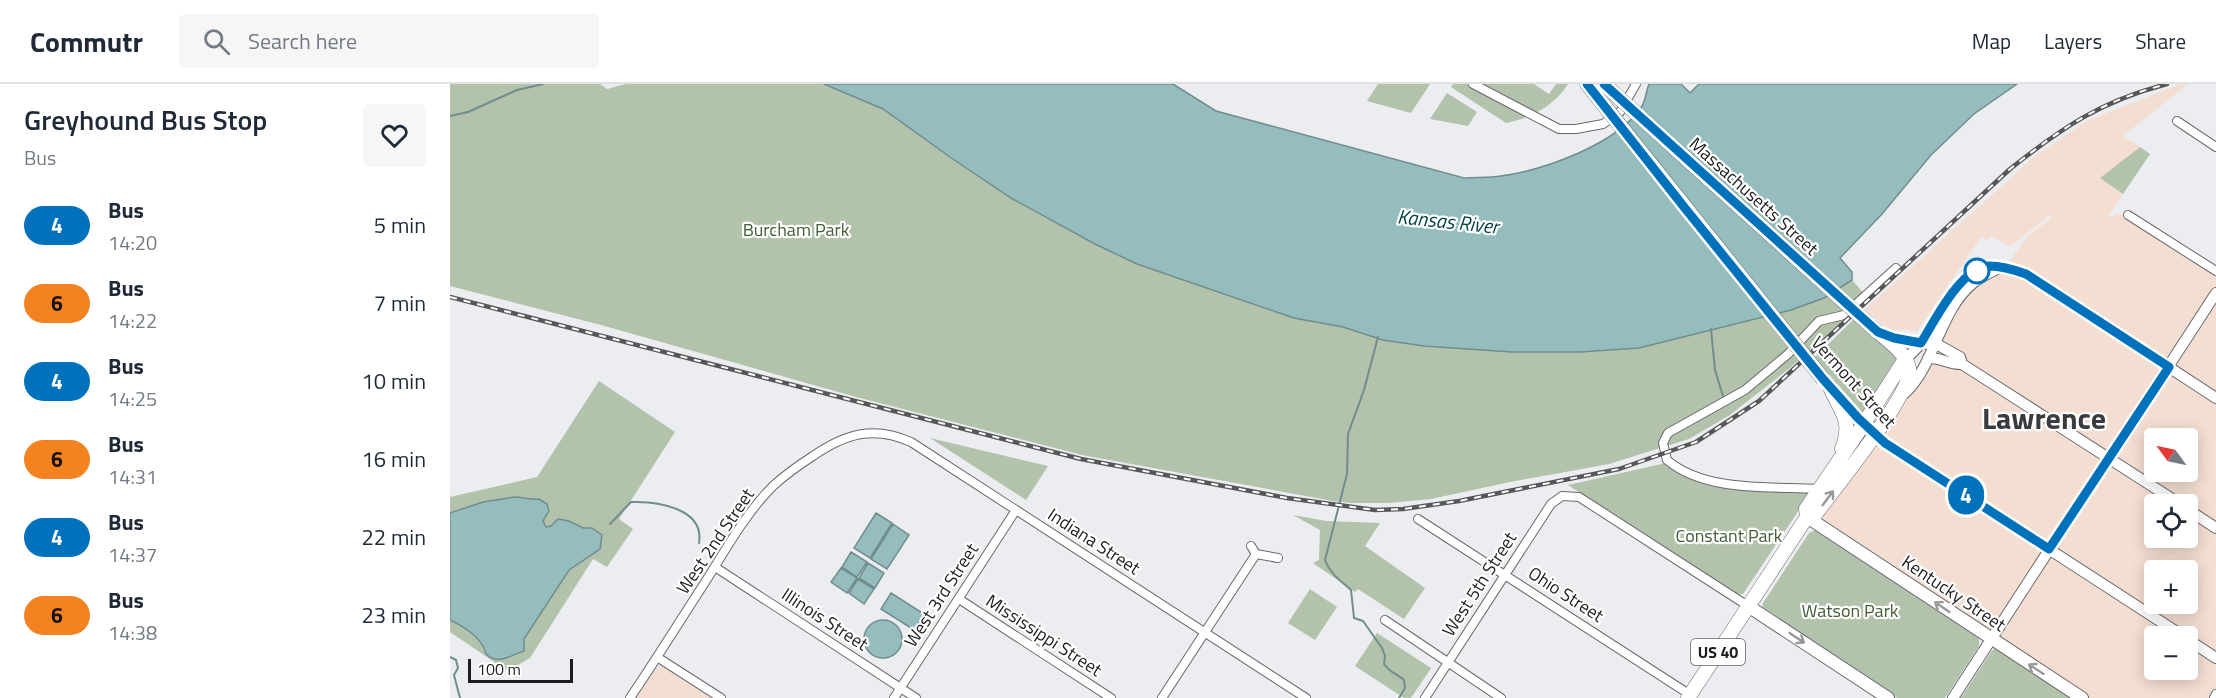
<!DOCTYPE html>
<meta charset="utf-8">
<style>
:root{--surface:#fff;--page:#f6f6f7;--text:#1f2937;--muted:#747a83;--line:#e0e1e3}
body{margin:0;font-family:"Titillium Web",sans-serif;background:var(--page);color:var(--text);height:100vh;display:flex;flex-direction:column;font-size:22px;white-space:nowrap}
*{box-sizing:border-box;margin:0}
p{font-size:20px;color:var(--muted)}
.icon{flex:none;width:33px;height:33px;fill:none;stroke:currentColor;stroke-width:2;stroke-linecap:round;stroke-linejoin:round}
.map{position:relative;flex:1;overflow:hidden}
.side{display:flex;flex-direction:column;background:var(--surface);width:450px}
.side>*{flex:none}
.badge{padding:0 12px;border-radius:20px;font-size:21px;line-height:39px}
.needle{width:39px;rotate:303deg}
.buttons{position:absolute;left:1694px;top:344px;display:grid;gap:12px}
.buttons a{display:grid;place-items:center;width:54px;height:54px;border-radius:6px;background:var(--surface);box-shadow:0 3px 15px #0003;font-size:30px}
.scale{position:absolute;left:18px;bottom:15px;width:105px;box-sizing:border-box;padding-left:6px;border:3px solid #1d1d1e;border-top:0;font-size:16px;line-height:21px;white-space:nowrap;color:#1d1d1e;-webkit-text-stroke:4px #fff;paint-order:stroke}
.map>.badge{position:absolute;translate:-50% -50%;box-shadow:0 0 0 3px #fff}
.round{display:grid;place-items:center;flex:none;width:63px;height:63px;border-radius:6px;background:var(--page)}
.summary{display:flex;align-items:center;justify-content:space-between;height:102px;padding:0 24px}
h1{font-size:28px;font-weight:600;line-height:45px}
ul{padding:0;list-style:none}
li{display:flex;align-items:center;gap:18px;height:78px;padding:0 24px}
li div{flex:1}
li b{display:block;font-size:22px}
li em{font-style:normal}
li .badge{min-width:66px;font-weight:700;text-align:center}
header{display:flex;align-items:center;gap:36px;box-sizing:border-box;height:84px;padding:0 30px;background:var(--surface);border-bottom:2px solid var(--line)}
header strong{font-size:28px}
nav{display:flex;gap:33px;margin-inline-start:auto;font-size:21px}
.search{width:420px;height:54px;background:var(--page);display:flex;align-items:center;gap:15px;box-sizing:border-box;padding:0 21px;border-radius:6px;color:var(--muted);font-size:22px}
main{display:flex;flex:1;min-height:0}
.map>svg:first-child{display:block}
.commercial{fill:#f4ded1;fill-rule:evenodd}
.green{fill:#b2c2ab}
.water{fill:#95bdbe;stroke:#718d8e;stroke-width:1.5}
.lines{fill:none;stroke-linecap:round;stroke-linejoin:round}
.stream{stroke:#718d8e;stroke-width:2}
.minor-casing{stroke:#68696c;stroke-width:10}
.tertiary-casing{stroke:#68696c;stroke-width:12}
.secondary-casing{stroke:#68696c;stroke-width:14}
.trunk-casing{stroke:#68696c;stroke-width:15}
.minor{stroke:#fff;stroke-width:8}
.tertiary{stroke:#fff;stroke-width:10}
.secondary{stroke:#fff;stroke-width:12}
.trunk{stroke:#fff;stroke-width:14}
.rail-casing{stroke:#565758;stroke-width:4.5}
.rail{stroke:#fff;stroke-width:2;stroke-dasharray:7;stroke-linecap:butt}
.trunk-bridge-casing{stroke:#68696c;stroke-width:15;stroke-linecap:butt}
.trunk-bridge{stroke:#fff;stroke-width:14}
.oneway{stroke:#99999a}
.line-casing{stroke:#fff;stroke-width:14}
.line{stroke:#0072bc;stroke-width:9}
.stop-dot{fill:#fff;stroke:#0072bc;stroke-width:3}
.labels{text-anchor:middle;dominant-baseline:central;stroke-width:4.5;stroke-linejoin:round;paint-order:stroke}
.shield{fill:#fff;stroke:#616162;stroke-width:1.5}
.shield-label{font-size:16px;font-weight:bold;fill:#1d1d1e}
.street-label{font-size:18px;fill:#1d1d1e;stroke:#fff}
.park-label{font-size:18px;fill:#425d34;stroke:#fff}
.water-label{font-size:20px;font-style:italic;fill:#024245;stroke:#fff}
.town-label{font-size:30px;font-weight:bold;fill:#3a3b3e;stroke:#fff}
</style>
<header>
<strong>Commutr</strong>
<div class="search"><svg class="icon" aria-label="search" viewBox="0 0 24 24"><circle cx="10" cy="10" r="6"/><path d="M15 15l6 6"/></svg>Search here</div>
<nav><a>Map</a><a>Layers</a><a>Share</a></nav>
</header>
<main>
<section class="side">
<div class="summary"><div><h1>Greyhound Bus Stop</h1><p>Bus</p></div><a class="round"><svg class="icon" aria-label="heart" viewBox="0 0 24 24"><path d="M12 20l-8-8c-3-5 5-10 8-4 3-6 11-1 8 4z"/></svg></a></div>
<ul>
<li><span class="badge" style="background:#0072bc;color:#fff">4</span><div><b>Bus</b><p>14:20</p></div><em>5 min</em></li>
<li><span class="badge" style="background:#f58220;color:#111">6</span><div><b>Bus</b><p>14:22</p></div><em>7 min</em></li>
<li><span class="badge" style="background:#0072bc;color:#fff">4</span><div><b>Bus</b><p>14:25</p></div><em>10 min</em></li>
<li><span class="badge" style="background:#f58220;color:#111">6</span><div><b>Bus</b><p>14:31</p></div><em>16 min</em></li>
<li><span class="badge" style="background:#0072bc;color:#fff">4</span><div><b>Bus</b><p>14:37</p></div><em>22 min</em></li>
<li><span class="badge" style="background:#f58220;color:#111">6</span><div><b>Bus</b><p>14:38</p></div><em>23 min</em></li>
</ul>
</section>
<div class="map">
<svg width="1766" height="614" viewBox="0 0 1766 614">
<rect width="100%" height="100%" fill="#ebedf0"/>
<!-- commercial -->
<path class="commercial" d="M 1731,0 L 1738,0 L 1673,52 L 1690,63 L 1650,94 L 1673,110 L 1659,131 L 1662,133 L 1665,130 L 1678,131 L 1766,187 L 1766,614 L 1632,614 L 1357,433 L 1439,331 L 1515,206 L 1555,184 L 1576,154 L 1602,133 L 1599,132 L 1559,163 L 1543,152 L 1537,156 L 1531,153 L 1467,247 L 1440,245 L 1414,226 L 1585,72 L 1636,37 ZM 1704,354 L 1737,354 L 1737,387 L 1704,387 ZM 1704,420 L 1737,420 L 1737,453 L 1704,453 ZM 1704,486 L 1737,486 L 1737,519 L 1704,519 ZM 1704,552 L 1737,552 L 1737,585 L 1704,585 Z
M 211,582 L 215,583 L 263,614 L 186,614 L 204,585 Z"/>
<!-- green -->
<path class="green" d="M 0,0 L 150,0 L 157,5 L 176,0 L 374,0 L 433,25 L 500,73 L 561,114 L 687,180 L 844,234 L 893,243 L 933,256 L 974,262 L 1062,268 L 1130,268 L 1189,264 L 1341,226 L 1374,214 L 1402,196 L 1418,214 L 1341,283 L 1280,331 L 1239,355 L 1159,380 L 1060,398 L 981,415 L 939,419 L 902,419 L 883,417 L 632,371 L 406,313 L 151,241 L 0,202 Z
M 928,0 L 980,0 L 961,29 L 917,17 Z
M 1003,0 L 1084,0 L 1099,10 L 1106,0 L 1118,0 C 1104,22 1081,34 1056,39 L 1001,3 Z
M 997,9 L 1027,28 L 1018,42 L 980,35 Z
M 1690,63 L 1700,70 L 1673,110 L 1650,94 Z
M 1405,234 L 1449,274 L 1413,329 L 1364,274 Z
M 149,297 L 225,348 L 169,435 L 183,445 L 157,483 L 143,475 L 80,574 L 68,581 L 62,590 L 0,548 L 0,413 L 87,393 Z
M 480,354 L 598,382 L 576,416 Z
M 1216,379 L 1271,404 L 1361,408 L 1293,510 L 1288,510 L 1118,401 Z
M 843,431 L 876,437 L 930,439 L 915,462 L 975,504 L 954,535 L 908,505 L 905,508 L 863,479 L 869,476 L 870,446 Z
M 1365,446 L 1529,554 L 1529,562 L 1495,614 L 1447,614 L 1312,524 L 1313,519 L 1359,449 Z
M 860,505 L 887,523 L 865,556 L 838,539 Z
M 927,549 L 981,584 L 961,614 L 954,614 L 905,582 Z
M 1545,564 L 1624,614 L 1511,614 L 1541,568 Z"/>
<!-- water -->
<path class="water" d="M 374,0 L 723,0 L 766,27 L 1014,94 C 1026,93 1039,94 1051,92 C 1094,86 1168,60 1192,22 C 1196,15 1196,7 1199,0 L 1231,0 L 1240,9 L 1249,0 L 1567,0 L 1524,30 L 1481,71 L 1432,130 L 1390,174 L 1402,188 L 1402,196 L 1374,214 L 1341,226 L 1189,264 L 1130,268 L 1062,268 L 974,262 L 933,256 L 893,243 L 844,234 L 687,180 L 645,160 L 561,114 L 500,73 L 433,25 Z
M 64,413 C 73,413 81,416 89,415 L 97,420 L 99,427 L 93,437 L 96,443 L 101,442 L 108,435 L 119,437 L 133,444 L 142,444 L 152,451 L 150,465 L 119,486 L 74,555 L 74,567 C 61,571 48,582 36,570 C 32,553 14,543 0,536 L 0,429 L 33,418 Z
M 426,429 L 442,439 L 420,474 L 404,464 Z
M 443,440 L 459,451 L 437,485 L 421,475 Z
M 401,468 L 417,478 L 407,493 L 392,483 Z
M 418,479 L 434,489 L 425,504 L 409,494 Z
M 391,484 L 407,494 L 397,509 L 381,498 Z
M 408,495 L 424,505 L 414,520 L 399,509 Z
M 441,509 L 474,530 L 464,546 L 431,525 Z
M414 555a19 19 0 1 1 38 0a19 19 0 1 1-38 0Z"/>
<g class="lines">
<!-- stream -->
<path class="stream" d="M 0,32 L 18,28 L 67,6 L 93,0
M 1261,245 L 1265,286 L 1273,312
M 928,253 L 914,306 L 898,350 L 897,390 L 875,476 C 880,490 891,497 901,506 L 904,534 L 913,537 L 932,564 L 935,572 L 934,580 C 939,588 947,590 954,596 L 955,604 L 949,614
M 160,440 L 181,418 C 206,417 255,424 249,459
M 0,573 L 6,576 L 8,584 L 4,591 L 10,614"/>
<defs>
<path id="minor" d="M 1023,0 L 1109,45 L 1126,45 L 1153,40 L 1170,28 L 1186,0
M 1727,37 L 1766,63
M 1678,131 L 1766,187
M 1369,405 C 1322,402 1256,409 1217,376 L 1213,359 L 1218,349 L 1295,306 L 1338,270 L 1369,237 L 1394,231 L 1446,184
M 968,435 L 1242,612
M 801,462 L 806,470 L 828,474
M 265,483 L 466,614
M 509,515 L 661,614
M 935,536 L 1051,614
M 207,573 L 271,614
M 180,614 C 205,577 228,540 252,503 C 274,469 294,431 323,402 C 335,391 349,381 363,372 C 395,350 423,341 461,358 L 856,614
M 444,614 L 566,426
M 712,614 L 806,470
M 975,614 L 1101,420 L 1112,412 L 1129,413 L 1298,522
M 1764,614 L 1766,610"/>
<path id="tertiary" d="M 1434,251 L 1444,254 L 1490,262 L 1510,273 L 1512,280
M 1478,274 C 1490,273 1500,281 1512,280 L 1730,420
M 1455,275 C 1501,240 1498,160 1576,190 L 1766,314
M 1455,309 C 1486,279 1489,227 1523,199 C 1530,193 1539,189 1547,185
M 1425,350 L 1435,359 L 1733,552
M 1737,425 L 1766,444
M 1737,555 L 1766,574
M 1503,614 L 1766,209"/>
<path id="secondary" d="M 1357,433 L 1632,614
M 1298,522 L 1438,614"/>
<path id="trunk" d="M 1137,0 L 1157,25
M 1380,303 C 1391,329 1403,336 1392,365
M 1357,433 L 1365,431 C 1382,407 1465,307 1459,284 C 1455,267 1434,254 1422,243
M 1238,614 L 1357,433 L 1356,425 L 1407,350 L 1455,275"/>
</defs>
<!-- minor casing -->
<use href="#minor" class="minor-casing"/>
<!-- tertiary casing -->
<use href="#tertiary" class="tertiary-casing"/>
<!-- secondary casing -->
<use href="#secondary" class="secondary-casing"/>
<!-- trunk casing -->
<use href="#trunk" class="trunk-casing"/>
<!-- minor -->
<use href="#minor" class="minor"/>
<!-- tertiary -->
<use href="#tertiary" class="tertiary"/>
<!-- secondary -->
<use href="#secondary" class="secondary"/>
<!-- trunk -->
<use href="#trunk" class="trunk"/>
<defs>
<path id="rail" d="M 0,213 L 631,375 L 837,414 L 925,426 L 953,425 L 1009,417 L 1169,385 L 1246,358 L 1309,317 L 1560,85 C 1613,43 1651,17 1717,0"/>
</defs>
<!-- rail casing -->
<use href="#rail" class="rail-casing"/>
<!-- rail -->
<use href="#rail" class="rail"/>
<defs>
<path id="trunk-bridge" d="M 1157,3 L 1422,243
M 1157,25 L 1373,295"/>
</defs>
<!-- trunk-bridge casing -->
<use href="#trunk-bridge" class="trunk-bridge-casing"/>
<!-- trunk-bridge -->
<use href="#trunk-bridge" class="trunk-bridge"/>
</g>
<!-- one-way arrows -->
<defs><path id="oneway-shaft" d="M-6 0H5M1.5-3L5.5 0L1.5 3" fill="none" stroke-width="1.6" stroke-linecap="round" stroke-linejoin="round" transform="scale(1.5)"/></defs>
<g class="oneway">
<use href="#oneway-shaft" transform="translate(1378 414) rotate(-53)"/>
<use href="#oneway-shaft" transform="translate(1492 523) rotate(-146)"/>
<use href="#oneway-shaft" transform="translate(1347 554) rotate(33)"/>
<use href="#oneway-shaft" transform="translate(1586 585) rotate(-147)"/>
</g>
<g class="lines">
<defs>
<path id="line" d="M 1137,0 L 1234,123 L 1373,295 L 1408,334 L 1435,359 L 1599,465 L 1719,283 L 1576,190 C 1565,186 1551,182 1539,182 C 1511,183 1484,238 1471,259 L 1444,254 L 1428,248 L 1154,0"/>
</defs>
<!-- line casing -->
<use href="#line" class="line-casing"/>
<!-- line -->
<use href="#line" class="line"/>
</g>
<!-- markers -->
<circle class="stop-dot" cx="1527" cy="187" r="12"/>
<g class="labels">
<!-- shield labels -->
<rect class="shield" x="1241" y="555" width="54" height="26" rx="4.5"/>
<g class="shield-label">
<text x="1268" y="568">US 40</text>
</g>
<!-- street labels -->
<g class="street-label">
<text transform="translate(1304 112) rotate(42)">Massachusetts Street</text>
<text transform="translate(1404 298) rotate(48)">Vermont Street</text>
<text transform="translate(265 457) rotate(-56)">West 2nd Street</text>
<text transform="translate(644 457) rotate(33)">Indiana Street</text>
<text transform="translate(1029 500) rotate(-57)">West 5th Street</text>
<text transform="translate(1504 509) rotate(34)">Kentucky Street</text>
<text transform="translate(1116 510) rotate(33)">Ohio Street</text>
<text transform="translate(491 511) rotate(-57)">West 3rd Street</text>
<text transform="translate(375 535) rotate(33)">Illinois Street</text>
<text transform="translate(594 551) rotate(33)">Mississippi Street</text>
</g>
<!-- park labels -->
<g class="park-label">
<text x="346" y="145">Burcham Park</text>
<text x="1279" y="451">Constant Park</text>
<text x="1400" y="526">Watson Park</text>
</g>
<!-- water labels -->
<g class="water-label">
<text transform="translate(998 137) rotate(6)">Kansas River</text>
</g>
<!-- town labels -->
<g class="town-label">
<text x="1594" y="334">Lawrence</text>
</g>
</g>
</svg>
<div class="buttons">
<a><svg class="needle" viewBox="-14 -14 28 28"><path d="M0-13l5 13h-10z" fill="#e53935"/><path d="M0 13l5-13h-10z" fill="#747a83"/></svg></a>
<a><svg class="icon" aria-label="locate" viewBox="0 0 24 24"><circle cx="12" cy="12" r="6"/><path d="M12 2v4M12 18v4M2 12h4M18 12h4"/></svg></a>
<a>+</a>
<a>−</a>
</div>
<div class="scale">100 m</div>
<b class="badge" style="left:1516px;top:411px;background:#0072bc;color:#fff">4</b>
</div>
</main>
